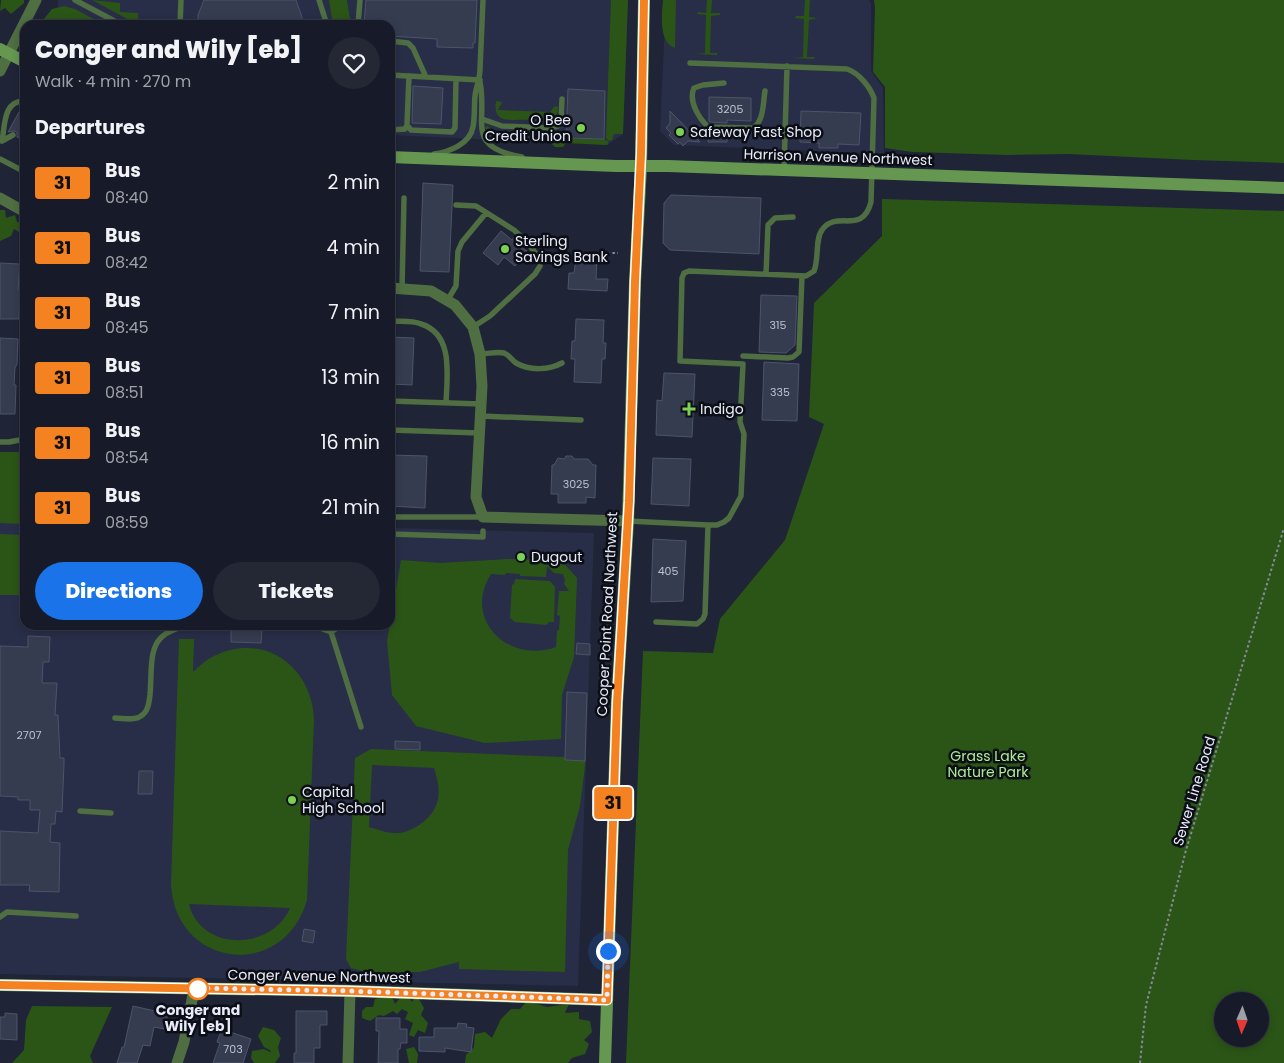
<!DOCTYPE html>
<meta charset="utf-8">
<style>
:root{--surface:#171b29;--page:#242835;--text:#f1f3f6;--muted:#9ea1a8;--line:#363946;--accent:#1a73e8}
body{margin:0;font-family:Poppins,sans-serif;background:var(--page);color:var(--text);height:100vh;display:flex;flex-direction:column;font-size:19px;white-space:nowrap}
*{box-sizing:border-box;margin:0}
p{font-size:16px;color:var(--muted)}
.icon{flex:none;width:28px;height:28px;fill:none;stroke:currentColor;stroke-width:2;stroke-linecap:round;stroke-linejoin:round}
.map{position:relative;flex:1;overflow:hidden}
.details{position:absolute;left:20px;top:20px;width:375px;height:610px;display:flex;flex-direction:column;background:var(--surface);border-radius:15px;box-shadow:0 2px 8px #0003,0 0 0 1px var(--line)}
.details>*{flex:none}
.badge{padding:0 10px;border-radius:4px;font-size:18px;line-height:32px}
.needle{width:32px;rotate:182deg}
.fabs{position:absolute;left:1214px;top:992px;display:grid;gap:10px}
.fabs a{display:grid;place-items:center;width:55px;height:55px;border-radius:50%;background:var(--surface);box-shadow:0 2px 8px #0003,0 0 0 1px var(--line);font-size:25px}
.you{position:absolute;width:25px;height:25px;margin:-12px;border:4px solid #fff;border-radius:50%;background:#1a73e8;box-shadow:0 0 0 8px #1a73e833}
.map>.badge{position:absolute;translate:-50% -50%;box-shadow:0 0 0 2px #fff}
h2{padding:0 15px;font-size:19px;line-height:45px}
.round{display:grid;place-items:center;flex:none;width:52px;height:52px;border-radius:26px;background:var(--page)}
.summary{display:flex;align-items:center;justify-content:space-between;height:85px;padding:0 15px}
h1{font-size:24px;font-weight:800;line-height:38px}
.cta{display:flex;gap:10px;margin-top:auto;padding:10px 15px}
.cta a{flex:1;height:58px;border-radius:30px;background:var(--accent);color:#fff;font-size:20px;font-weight:800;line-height:58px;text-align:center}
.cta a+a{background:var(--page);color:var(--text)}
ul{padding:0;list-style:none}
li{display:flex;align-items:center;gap:15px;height:65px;padding:0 15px}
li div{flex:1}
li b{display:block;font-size:19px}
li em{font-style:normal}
li .badge{min-width:55px;font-weight:700;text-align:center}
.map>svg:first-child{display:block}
.built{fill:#282e47}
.green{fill:#2b5517;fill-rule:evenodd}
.building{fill:#363c50;stroke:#4d5369}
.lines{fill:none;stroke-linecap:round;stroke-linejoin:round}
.path{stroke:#858a9a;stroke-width:2;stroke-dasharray:2.5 2.5;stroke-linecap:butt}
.lane{stroke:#4f6e42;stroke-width:5.5}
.street{stroke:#4f6e42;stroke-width:11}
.secondary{stroke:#659750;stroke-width:12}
.line-casing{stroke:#fff;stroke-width:11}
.line{stroke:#f58220;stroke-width:8}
.walk{stroke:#e8ecf9;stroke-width:5;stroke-dasharray:0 9}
.poi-dot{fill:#7bd155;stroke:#0c0e16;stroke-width:2}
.stop-dot{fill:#fff;stroke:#f58220;stroke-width:2.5}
.labels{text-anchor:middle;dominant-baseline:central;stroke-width:5;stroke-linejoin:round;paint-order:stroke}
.number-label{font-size:11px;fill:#bcc0cf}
.poi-label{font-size:14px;fill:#e8ecf9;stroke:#0c0e16;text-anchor:start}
.street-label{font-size:14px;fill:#e8ecf9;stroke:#0c0e16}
.park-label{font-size:14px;fill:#aaec90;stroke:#0c0e16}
.stop-label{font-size:14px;font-weight:bold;fill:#e8ecf9;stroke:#0c0e16}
</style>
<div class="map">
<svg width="1284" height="1063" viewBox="0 0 1284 1063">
<rect width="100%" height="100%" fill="#1f2437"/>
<!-- built -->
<path class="built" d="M 58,0 L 342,0 L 340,25 L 74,25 L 58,16 Z
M 347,0 L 628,0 L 623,134 L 607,145 L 390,135 L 390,25 L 351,25 Z
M 666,0 L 869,0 L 871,4 L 871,71 L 883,88 L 884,154 L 674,145 L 660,131 Z
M 0,517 L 25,518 L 25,625 L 390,625 L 390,528 L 594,533 L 578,986 L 0,974 Z"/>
<!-- green -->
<path class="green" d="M 1,0 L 24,0 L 24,3 L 11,14 L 5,8 L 0,11 Z
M 92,0 L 120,3 L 120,12 L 138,13 L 138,23 L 133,22 Z
M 329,0 L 347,0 L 351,25 L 333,25 Z
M 611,0 L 628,0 L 623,134 L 614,134 L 612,140 L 609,141 L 606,138 Z
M 663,0 L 676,0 L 675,48 C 658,42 662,14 663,0 Z
M 707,0 L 712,0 L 711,13 L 720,13 L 720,15 L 711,16 L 710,53 L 717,53 L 717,55 L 696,54 L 705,53 L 706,15 L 697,14 L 698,12 L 706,13 Z
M 805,0 L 810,0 L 809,17 L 818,18 L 809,20 L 807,57 L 815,57 L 814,59 L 794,58 L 803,57 L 804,19 L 795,18 L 796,16 L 804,16 Z
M 874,0 L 1284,0 L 1284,163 L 1193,160 L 1069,154 L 1007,155 L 912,152 L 885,148 L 885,87 L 873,72 L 875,8 Z
M 64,6 L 75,9 L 105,25 L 39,25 L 52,9 Z
M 496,101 L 502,102 L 498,110 L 550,112 L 555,106 L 558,107 L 557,116 L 553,119 L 543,121 L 543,116 L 530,116 L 529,120 C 512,119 492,125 496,101 Z
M 487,126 L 498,133 L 539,138 L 491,136 L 488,134 L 485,127 Z
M 563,133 L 568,138 L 604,139 L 609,142 L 607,145 L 566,143 L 563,147 L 555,147 L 552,144 L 556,138 L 555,135 Z
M 882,199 L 1284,211 L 1284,1063 L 626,1063 L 643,651 L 713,653 L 720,619 L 785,540 L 824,424 L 809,417 L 814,303 L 882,236 ZM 1222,1001 L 1260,1001 L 1260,1039 L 1222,1039 Z
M 0,210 L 5,210 L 6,218 L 15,215 L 17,222 L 22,222 L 24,228 L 19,232 L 14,229 L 11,236 L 0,241 Z
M 0,452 L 25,452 L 25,524 L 0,523 Z
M 0,534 L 25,535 L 25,595 L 0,595 Z
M 508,559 L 561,560 L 577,578 L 574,657 L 562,695 L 561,739 L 485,743 L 416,726 L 392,695 L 387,641 L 401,560 L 440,563 ZM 547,566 L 554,573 L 563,574 L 565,580 L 564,584 L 569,591 L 559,591 L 557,615 L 560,616 L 559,630 L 557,631 L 556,647 C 509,664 462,620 491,574 L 505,575 L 506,573 L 520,574 L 520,576 L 546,577 Z
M 515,579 L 550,581 L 555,587 L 554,622 L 549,622 L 546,625 L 515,622 L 510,618 L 512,585 L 514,584 Z
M 179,639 L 194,639 L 193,672 C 199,666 206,660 214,656 C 264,631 312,667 314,719 L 307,900 C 284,981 175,969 171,884 ZM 189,904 L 289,908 L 290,908 C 271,952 200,951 189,904 Z
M 371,749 L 586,758 L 580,806 L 568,850 L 565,972 L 459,969 L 459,962 L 420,972 L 369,973 L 351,968 L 346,959 L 355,758 ZM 372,765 L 434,768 C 437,778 440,788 438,799 C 435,816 416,831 399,833 C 389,834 379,830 369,827 Z
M 387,996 L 393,999 L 395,1004 L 400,998 L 409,998 L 412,1002 L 414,999 L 419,999 L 424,1008 L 421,1015 L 428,1023 L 425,1033 L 418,1030 L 414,1037 L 409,1035 L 413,1023 L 405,1019 L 408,1012 L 402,1009 L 397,1014 L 393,1011 L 384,1016 L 379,1015 L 370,1021 L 362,1018 L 362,1011 L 366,1007 L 373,1007 L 375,999 Z
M 527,1001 L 547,1007 L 569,1004 L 565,1013 L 579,1012 L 579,1019 L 590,1021 L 592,1032 L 584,1040 L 589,1044 L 585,1054 L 572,1058 L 568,1063 L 465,1063 L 466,1055 L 474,1047 L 475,1034 L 485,1032 L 492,1038 L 501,1019 L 511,1009 L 520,1009 Z
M 32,1006 L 112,1007 L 90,1056 L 93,1063 L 12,1063 L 24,1050 L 26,1020 Z
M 263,1027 L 274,1030 L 281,1038 L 278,1047 L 280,1056 L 275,1063 L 254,1063 L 251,1058 L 252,1051 L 264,1049 L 270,1052 L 271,1051 L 264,1047 L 258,1036 Z
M 414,1047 L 418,1054 L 417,1063 L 409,1063 L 406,1049 Z"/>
<!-- building -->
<path class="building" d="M 204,0 L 296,0 L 302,17 L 302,25 L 198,25 L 198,15 Z
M 366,0 L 477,0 L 475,43 L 473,43 L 473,48 L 437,47 L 437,39 L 390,36 L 390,25 L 364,25 Z
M 413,86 L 443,88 L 441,124 L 412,123 Z
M 568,89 L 605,91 L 604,139 L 566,138 Z
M 709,97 L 751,98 L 751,121 L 727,120 L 727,123 L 710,122 L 709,121 Z
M 670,111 L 700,142 L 688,141 L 683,146 L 680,142 L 678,144 L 669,135 L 671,133 L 666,128 L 670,123 Z
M 801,111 L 861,113 L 859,145 L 838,144 L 838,148 L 819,148 L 819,143 L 800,142 Z
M 19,112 L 25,116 L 25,141 L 17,137 L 17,133 L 15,131 L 8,132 Z
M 529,116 L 543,116 L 543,123 L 529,122 Z
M 709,132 L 727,132 L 727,142 L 708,142 Z
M 423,183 L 453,185 L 449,272 L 420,271 Z
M 671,195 L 761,198 L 759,254 L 670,250 L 663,243 L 664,203 Z
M 501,231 L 512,240 L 514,237 L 523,245 L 521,247 L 527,251 L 515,266 L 504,257 L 498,265 L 483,253 Z
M 576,258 L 597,258 L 596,279 L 608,279 L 607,291 L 568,289 L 569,273 L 574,273 Z
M 0,263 L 20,264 L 18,290 L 20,290 L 19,319 L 0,319 Z
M 761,295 L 797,296 L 795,345 L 786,353 L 759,352 Z
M 576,319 L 604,320 L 603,343 L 606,343 L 605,359 L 602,359 L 601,383 L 574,382 L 575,359 L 571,359 L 572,341 L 575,341 Z
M 390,337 L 414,338 L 412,385 L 390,384 Z
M 0,338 L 18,339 L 17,364 L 15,368 L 14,385 L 16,385 L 15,414 L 0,414 Z
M 764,362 L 799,364 L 797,421 L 762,420 Z
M 664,373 L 695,374 L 692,437 L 656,435 L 657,400 L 662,401 Z
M 390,455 L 427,456 L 425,508 L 390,506 Z
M 566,456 L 572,456 L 574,459 L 588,459 L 593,465 L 596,465 L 595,498 L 586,497 L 586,503 L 558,503 L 558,494 L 551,494 L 552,465 L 554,465 L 558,458 L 564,459 Z
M 653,458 L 691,459 L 689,506 L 651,504 Z
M 653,539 L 686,541 L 683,601 L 651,602 Z
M 231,628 L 262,629 L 261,643 L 231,642 Z
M 28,636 L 50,637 L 49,662 L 43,662 L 42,683 L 57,683 L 55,715 L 58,715 L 60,758 L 64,758 L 64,764 L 62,812 L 56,811 L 55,824 L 51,824 L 50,842 L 60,843 L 59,892 L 29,891 L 30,885 L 0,885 L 0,831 L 38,833 L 40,810 L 30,810 L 30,800 L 18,800 L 18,797 L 0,796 L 0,646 L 28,647 Z
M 577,643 L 590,644 L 590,655 L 576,654 Z
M 567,692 L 587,693 L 585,761 L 565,760 Z
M 395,741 L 420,742 L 420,750 L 395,749 Z
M 139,771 L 153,771 L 152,794 L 138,794 Z
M 304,929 L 315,931 L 313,943 L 302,941 Z
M 133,1006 L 168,1014 L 164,1029 L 154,1027 L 150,1046 L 143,1045 L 137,1063 L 117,1063 L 122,1047 L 124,1047 Z
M 296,1011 L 327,1011 L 327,1025 L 320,1025 L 320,1048 L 314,1048 L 314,1063 L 294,1063 L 294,1053 L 296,1053 Z
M 5,1013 L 17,1014 L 17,1040 L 0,1039 L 0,1017 L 5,1017 Z
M 376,1018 L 400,1018 L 400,1029 L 407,1029 L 407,1043 L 401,1043 L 400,1049 L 398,1049 L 398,1063 L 378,1063 L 379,1031 L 376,1031 Z
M 458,1023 L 467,1024 L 466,1027 L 474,1028 L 471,1052 L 445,1048 L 445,1052 L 419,1051 L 419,1037 L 434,1037 L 434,1028 L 457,1028 Z
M 224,1030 L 251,1039 L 243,1063 L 213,1063 L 220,1043 L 217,1042 L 221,1031 Z"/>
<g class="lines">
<!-- path -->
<path class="path" d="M 549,263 L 580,253 L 618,253
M 1140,1063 L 1146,1005 L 1186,850 L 1284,528"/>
<!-- lane -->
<path class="lane" d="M 75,0 L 122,25
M 319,0 L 327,25
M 180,25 L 181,0
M 358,25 L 360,0
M 390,41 L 408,43 L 413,48 L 426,77
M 690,63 L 847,69 C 859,73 870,87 874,98 L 871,202 C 862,236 837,209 822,230 C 815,239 819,260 814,271 L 806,276 L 689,271 L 684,273 L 682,278 L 680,361 L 743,364 L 740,422 L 744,434 L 741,496 L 729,518 L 724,522 L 717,525 L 708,525
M 390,75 L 480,80
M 480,82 C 488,122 464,147 522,157
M 724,83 L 703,85 L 694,88 C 688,101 699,118 708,127 L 753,128 C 764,121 763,103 765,91
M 482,119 L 502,126 L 552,128 L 558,126 L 561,121 L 562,99
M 407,125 L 411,130 L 452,132 L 455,128 L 456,79
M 390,130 L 405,129 L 407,125 L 409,76
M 2,141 C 5,126 3,100 25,101
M 2,141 L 13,135
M 434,154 C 449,152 470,144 473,127 C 475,117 474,106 475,96 C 476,87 480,79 480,69 L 483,0
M 0,159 L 25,172
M 784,170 L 787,66
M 456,205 L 476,206 L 514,230 L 527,242 L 540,259 L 540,266 L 535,274 L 490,316 L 473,327
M 20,210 L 25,200
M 766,274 L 768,225 L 775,218 L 793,217
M 402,288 L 404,198
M 447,301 L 456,286 L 458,251 L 462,242 L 486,213
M 390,321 C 400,322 412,320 421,324 C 454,334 447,376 446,403
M 480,354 C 488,354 497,351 504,353 C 509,355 512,360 516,363 C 530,371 549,370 562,363
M 743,356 L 788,358 L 793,357 L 799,352 L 802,276
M 390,401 L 481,404
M 480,416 L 581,420
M 390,430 L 479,433
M 0,442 L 9,442 L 25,439
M 390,517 L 483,517
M 628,521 L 708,525 L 705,614 L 703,619 L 697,624 L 656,622
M 390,534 L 483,537 L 483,531
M 295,625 L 314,626 L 331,632 L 361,727
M 331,632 L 342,625
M 115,718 C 122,718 135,721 141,716 C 148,712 149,703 150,695 C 153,656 145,631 194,625
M 80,811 L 111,813
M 0,917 L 7,912 L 76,916"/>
<!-- street -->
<path class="street" d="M 0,71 L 36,0
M 0,198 L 25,212
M 390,288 L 431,291 L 455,305 L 473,327 L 480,354 L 482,386 L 476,497 L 483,517 L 628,521
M 177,1063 L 184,1042 L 194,989
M 348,1063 L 350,991"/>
<!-- secondary -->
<path class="secondary" d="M 0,49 L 25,62
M 390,157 L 616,166 L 668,166 L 1284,188
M 0,985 L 350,991 L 607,1000
M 605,1063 L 617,703 L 628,521 L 635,282 L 641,166 L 644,0"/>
</g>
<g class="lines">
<defs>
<path id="line" d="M 0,985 L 350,991 L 607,1000 L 617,703 L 629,501 L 635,282 L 641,154 L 644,0"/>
</defs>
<!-- line casing -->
<use href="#line" class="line-casing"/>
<!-- line -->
<use href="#line" class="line"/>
<!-- walk -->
<path class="walk" d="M 198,989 L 194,988 L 350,991 L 607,1000 L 608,951"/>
</g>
<!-- markers -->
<g class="poi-dot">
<circle cx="581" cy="128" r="5"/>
<circle cx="680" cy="132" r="5"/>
<circle cx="505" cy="249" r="5"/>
<path d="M686.5 401.5h5v5h5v5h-5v5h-5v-5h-5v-5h5z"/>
<circle cx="521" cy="557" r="5"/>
<circle cx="292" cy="800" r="5"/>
</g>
<circle class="stop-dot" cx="198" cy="989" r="10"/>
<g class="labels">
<!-- number labels -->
<g class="number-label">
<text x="730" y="109">3205</text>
<text x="778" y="325">315</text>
<text x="780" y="392">335</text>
<text x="576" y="484">3025</text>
<text x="668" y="571">405</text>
<text x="29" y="735">2707</text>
<text x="233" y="1049">703</text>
</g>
<!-- poi labels -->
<g class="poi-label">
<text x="571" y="120" text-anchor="end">O Bee<tspan x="571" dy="16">Credit Union</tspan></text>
<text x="690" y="132">Safeway Fast Shop</text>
<text x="515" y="241">Sterling<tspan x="515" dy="16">Savings Bank</tspan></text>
<text x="700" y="409">Indigo</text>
<text x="531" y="557">Dugout</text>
<text x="302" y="792">Capital<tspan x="302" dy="16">High School</tspan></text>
</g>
<!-- street labels -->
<g class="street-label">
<text transform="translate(838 157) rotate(2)">Harrison Avenue Northwest</text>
<text transform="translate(607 614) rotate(-87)">Cooper Point Road Northwest</text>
<text transform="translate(1194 791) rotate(-73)">Sewer Line Road</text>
<text transform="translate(319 976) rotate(1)">Conger Avenue Northwest</text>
</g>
<!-- park labels -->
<g class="park-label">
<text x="988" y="756">Grass Lake<tspan x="988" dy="16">Nature Park</tspan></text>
</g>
<!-- stop labels -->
<g class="stop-label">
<text x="198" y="1010">Conger and<tspan x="198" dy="16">Wily [eb]</tspan></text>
</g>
</g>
</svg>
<div class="fabs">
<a><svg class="needle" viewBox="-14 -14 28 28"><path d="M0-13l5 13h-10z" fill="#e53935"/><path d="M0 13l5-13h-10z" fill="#9ea1a8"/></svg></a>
</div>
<div class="you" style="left:608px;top:951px"></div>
<b class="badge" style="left:613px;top:803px;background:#f58220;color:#111">31</b>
<section class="details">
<div class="summary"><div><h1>Conger and Wily [eb]</h1><p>Walk · 4 min · 270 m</p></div><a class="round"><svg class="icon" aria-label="heart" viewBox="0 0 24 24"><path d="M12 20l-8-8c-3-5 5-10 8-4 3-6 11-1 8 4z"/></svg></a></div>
<h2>Departures</h2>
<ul>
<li><span class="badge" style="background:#f58220;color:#111">31</span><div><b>Bus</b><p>08:40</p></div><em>2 min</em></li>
<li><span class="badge" style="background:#f58220;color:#111">31</span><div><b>Bus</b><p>08:42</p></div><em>4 min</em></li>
<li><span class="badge" style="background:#f58220;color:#111">31</span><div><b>Bus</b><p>08:45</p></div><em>7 min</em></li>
<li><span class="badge" style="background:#f58220;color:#111">31</span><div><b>Bus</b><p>08:51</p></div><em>13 min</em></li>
<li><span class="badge" style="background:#f58220;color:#111">31</span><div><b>Bus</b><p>08:54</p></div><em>16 min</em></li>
<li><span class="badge" style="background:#f58220;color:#111">31</span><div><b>Bus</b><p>08:59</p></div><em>21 min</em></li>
</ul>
<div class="cta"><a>Directions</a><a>Tickets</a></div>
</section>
</div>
